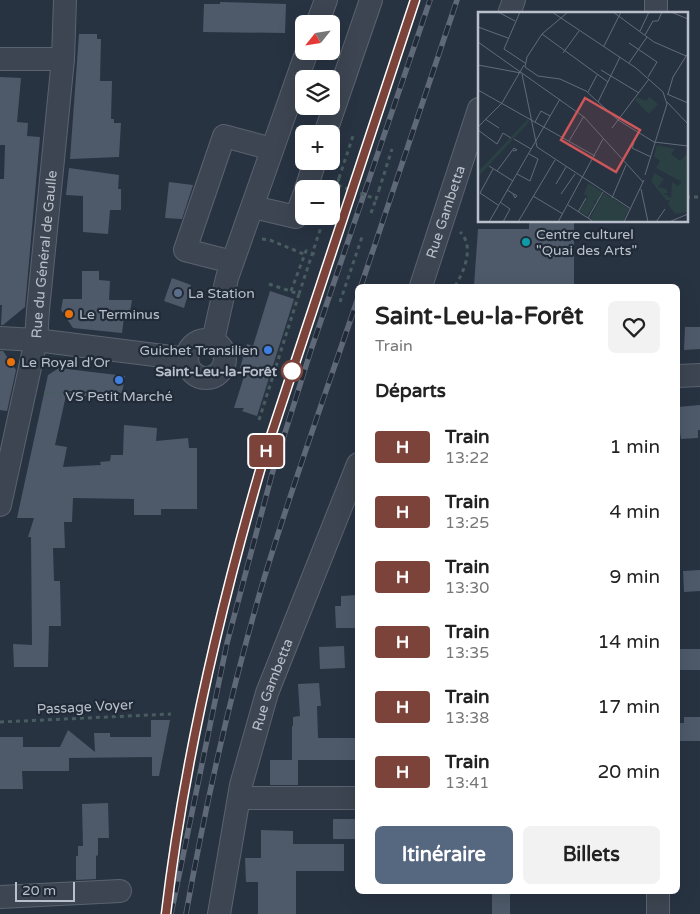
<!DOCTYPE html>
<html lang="fr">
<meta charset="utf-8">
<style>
:root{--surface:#fff;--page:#f2f2f2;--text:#222;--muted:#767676;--accent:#566780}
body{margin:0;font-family:"Varela Round",sans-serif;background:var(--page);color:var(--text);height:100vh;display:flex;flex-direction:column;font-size:19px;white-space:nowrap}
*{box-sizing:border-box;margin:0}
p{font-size:16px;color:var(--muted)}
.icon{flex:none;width:28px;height:28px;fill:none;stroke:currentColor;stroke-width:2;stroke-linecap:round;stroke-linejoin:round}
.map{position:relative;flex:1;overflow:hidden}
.drawer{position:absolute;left:355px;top:284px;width:325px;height:610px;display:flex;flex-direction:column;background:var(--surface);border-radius:8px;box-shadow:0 5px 20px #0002}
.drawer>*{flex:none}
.badge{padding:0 10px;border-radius:4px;font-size:18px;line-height:32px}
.needle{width:32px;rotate:240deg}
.controls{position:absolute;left:295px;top:15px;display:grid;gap:10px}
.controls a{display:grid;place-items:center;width:45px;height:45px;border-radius:8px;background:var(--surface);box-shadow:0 5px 20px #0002;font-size:25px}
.scale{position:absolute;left:15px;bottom:12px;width:60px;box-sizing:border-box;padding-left:5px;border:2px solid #b9c0cb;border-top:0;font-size:14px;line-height:18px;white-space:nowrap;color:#b9c0cb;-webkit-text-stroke:4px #212a37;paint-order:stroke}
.map>.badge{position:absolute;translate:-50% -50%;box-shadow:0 0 0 2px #fff}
h2{padding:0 20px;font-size:19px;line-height:45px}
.round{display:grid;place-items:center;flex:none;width:52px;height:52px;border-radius:8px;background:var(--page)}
.headline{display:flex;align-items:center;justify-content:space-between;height:85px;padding:0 20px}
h1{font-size:24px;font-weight:700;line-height:38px}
.action{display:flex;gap:10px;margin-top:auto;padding:10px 20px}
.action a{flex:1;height:58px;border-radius:8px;background:var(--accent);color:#fff;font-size:20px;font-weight:700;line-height:58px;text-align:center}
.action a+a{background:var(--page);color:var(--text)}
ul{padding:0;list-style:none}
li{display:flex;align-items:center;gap:15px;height:65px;padding:0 20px}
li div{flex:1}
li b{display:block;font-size:19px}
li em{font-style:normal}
li .badge{min-width:55px;font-weight:700;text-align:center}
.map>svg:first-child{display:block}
.building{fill:#4e5a6a}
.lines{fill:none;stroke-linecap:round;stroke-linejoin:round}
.minor-casing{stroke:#5a636f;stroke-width:24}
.path{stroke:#485d5f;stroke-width:3;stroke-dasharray:4 4;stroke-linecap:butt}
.minor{stroke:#3c4551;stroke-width:22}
.rail-casing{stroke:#5f6978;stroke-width:5.5}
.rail{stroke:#212a37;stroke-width:4;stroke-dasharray:11;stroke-linecap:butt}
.path-bridge{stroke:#485d5f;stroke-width:3;stroke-dasharray:4 4;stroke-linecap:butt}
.line-casing{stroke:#fff;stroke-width:11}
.line{stroke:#7b4339;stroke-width:8}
.culture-dot{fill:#0f9aa8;stroke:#212a37;stroke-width:2}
.service-dot{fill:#5c6f8a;stroke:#212a37;stroke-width:2}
.food-dot{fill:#e8710a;stroke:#212a37;stroke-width:2}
.shop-dot{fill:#3f7fe0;stroke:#212a37;stroke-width:2}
.stop-dot{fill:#fff;stroke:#7b4339;stroke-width:2.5}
.labels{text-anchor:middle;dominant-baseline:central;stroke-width:4.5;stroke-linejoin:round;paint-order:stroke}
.street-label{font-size:14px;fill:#b9c0cb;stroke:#212a37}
.poi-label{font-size:14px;fill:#b9c0cb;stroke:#212a37;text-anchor:start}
.stop-label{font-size:14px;font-weight:bold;fill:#b9c0cb;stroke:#212a37;text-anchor:end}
.inset-road{fill:none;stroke:#626b79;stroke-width:1}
.view{fill:#cd5659;fill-opacity:0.15;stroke:#cd5659;stroke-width:2.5}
.inset-edge{fill:none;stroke:#b9c0cb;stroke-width:2.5}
</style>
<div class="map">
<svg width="700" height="914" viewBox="0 0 700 914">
<rect width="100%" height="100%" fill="#283342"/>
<!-- building -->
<path class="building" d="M 220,2 L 286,4 L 285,33 L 203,32 L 204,4 L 220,4 Z
M 79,34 L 97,34 L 97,39 L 101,39 L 100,81 L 112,81 L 111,119 L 114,119 L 114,123 L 121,123 L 119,157 L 70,159 Z
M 0,77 L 21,78 L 17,122 L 28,123 L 27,136 L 40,137 L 25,307 L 3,325 L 1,325 L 2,305 L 0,305 L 0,179 L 4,179 L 5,145 L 0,145 Z
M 69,168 L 119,175 L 118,189 L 121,189 L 121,210 L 110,210 L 108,234 L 83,232 L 83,196 L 66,195 Z
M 169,182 L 193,185 L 182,219 L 165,218 Z
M 529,221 L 574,221 L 574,286 L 474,286 L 478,229 L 529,229 Z
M 82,271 L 99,271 L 99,280 L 110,281 L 109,300 L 132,300 L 129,318 L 124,317 L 122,333 L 73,328 L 61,310 L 63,299 L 82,299 Z
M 172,278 L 191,285 L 184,308 L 164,301 Z
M 270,291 L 294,299 L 257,416 L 242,411 L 244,408 L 234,408 L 246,370 L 240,368 L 247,344 L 253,346 Z
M 685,327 L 700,327 L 700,349 L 684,350 Z
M 0,351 L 3,351 L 16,370 L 7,411 L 0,410 Z
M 59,368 L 125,376 L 122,393 L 67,391 L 55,445 L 67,447 L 63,467 L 101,465 L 100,462 L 110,461 L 111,455 L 123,455 L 124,425 L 157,428 L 156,441 L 188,438 L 189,448 L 197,448 L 197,509 L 161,509 L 161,515 L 134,515 L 134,499 L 73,498 L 72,522 L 64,522 L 65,548 L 53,548 L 54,581 L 60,581 L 61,626 L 49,626 L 48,667 L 14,667 L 13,644 L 32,645 L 31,537 L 28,537 L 34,518 L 17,518 L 48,375 Z
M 700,405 L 700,430 L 698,430 L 698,438 L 681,439 L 680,433 L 678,434 L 678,407 Z
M 700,570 L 700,591 L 684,592 L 683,571 Z
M 358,595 L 358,628 L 336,628 L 335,606 L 341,606 L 341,596 Z
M 344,646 L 345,668 L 320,669 L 319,647 Z
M 678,649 L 700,649 L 700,670 L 678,670 Z
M 319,683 L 321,706 L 317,706 L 318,738 L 358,738 L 358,760 L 298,760 L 298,785 L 270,785 L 270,760 L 292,760 L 292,726 L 293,726 L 293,717 L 300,716 L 298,684 Z
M 684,717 L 700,717 L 700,741 L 680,741 L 680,723 L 684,723 Z
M 151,720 L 170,720 L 159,776 L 152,776 L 152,757 L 69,758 L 69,771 L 22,771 L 23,789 L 0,789 L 0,737 L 23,737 L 23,747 L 60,747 L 68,730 L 95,752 L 94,733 L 110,733 L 110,737 L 151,737 Z
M 108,803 L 109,838 L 98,838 L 98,855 L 96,856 L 96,879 L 76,880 L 76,856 L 78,856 L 78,846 L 83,846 L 82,804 Z
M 333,819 L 358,819 L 358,839 L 333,839 Z
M 261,830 L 293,831 L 293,844 L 344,844 L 344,871 L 296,871 L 296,914 L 258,914 L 258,882 L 246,882 L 245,858 L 261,858 Z
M 492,892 L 510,892 L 510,914 L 492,914 Z"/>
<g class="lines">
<defs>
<g id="minor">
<path d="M 509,14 L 514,0"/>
<path d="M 656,14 L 656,0"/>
<path d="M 317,24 L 326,0"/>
<path d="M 0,59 L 63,59"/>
<path d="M 325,134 L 371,0"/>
<path d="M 306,189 L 315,161"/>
<path d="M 253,207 L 296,217 L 304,195"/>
<path d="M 232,262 L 185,250 L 224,136 L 272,149"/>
<path id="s1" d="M 421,286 L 479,109"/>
<path d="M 0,338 L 36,340 L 187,359"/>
<circle cx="206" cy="359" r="19"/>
<path d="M 213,341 L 227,278 L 307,51"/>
<path d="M 678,376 L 700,375"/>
<path id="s2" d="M 0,505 L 36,340 L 38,310 L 63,59 L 65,0"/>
<path d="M 239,798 L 358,798"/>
<path d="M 658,891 L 658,914"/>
<path d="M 0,897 L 120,891"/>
<path id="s3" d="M 219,914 L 241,785 L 267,693 L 358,464"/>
</g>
</defs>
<!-- minor casing -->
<use href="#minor" class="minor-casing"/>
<!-- path -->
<path class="path" d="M 339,178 L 353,136
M 379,190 L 392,149
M 686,197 L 700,197
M 332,199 L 337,185
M 371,213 L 376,199
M 262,239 L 270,240 L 306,255
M 455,286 C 464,272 475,246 460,232
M 291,291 L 306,251 L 317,255
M 299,294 L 321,227
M 340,302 L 362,237
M 241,355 L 244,356
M 44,393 L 174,398
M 259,420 L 299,294 L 269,284
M 0,722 L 171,714"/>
<!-- minor -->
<use href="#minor" class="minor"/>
<defs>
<path id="rail" d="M 361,286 L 457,0
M 170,887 C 191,742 223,600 263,460 L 415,0
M 171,914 L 227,643 L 272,474 L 311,350 L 430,0
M 186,914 C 206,802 231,691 263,582 C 292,486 326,392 358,298"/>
</defs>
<!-- rail casing -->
<use href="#rail" class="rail-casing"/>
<!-- rail -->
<use href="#rail" class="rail"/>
<!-- path-bridge -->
<path class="path-bridge" d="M 339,178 L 337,185 L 376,199 L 379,190"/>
</g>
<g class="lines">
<defs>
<path id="line" d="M 166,914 C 184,760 220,608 263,460 L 415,0"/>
</defs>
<!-- line casing -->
<use href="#line" class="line-casing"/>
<!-- line -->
<use href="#line" class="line"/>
</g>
<!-- markers -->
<circle class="culture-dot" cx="526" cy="242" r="5"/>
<circle class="service-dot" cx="178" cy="293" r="5"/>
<g class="food-dot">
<circle cx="69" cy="314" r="5"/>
<circle cx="11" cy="362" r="5"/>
</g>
<g class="shop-dot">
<circle cx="268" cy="350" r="5"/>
<circle cx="119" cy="380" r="5"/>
</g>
<circle class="stop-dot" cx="292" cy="371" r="10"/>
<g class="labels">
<!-- street labels -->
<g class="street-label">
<text stroke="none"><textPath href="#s1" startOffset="78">Rue Gambetta</textPath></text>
<text stroke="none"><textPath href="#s2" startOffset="255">Rue du Général de Gaulle</textPath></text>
<text stroke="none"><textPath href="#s3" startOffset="236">Rue Gambetta</textPath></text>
<text transform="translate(85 707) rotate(-3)">Passage Voyer</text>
</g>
<!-- poi labels -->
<g class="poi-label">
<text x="536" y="234">Centre culturel<tspan x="536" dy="16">"Quai des Arts"</tspan></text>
<text x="188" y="293">La Station</text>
<text x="79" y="314">Le Terminus</text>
<text x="258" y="350" text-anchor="end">Guichet Transilien</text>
<text x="21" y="362">Le Royal d'Or</text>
<text x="119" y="396" text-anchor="middle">VS Petit Marché</text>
</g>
<!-- stop labels -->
<g class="stop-label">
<text x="277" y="371">Saint-Leu-la-Forêt</text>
</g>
</g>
<!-- overview -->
<g transform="translate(478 12)">
<rect width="210" height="210" fill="#283342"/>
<path d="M 159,85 L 168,89 L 171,85 L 180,92 L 171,102 L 157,88 ZM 50,107 L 51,110 L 0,165 L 1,159 ZM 179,133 L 197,137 L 193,142 L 202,149 L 210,141 L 210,200 L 197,202 L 190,192 L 192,188 L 188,188 L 173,169 L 177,161 L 186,167 L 180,175 L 188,177 L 190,181 L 185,181 L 193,186 L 194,170 L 200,174 L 204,170 L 178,156 L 182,149 L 176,144 ZM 110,171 L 124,180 L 119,190 L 115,188 L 117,192 L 109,204 L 101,199 L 110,185 L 106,182 ZM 126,181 L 151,197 L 145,210 L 118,210 L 112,206 Z" fill="#2a4043"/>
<path class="inset-road" d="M 20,0 L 37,9M 42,0 L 26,37 L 47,51M 74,0 L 158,56 L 185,80 L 189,92 L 167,163M 90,0 L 64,22 L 49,45 L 47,55 L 60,64 L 82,67 L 108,79 L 140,108 L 176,130 L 210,134M 135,0 L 176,30 L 208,44M 193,0 L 210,7M 0,15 L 30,26M 162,19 L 171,0M 64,22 L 130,70M 167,23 L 175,9 L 180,9 L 184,0M 0,30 L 106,105 L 165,170M 151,31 L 179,50 L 170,65M 126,34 L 143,0M 85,41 L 101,19M 151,51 L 169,25M 0,53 L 43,61M 123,58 L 161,81M 44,62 L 59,135 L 153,197M 0,78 L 117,144M 110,80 L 119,63M 189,82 L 210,91M 190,82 L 195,65 L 210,41M 120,90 L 142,45M 189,90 L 210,112M 7,107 L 21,116M 57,110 L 63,99 L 72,104M 0,115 L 24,91 L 46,53M 134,116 L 171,67M 0,118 L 19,132 L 25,121 L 33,126M 36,127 L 53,137M 91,129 L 106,104M 156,131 L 154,136 L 173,145M 11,154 L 35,169M 15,157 L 2,181 L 20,193M 19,159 L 36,136 L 39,138 L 35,139M 39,162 L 52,169 L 60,147 L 51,142M 78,172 L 88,155M 163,177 L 170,210M 29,178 L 39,184 L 37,186 L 35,182M 83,182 L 97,162M 55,184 L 85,202M 134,186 L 148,153M 22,190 L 32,197 L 25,210M 90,193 L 116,210M 100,200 L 108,186M 110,206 L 125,180M 11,210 L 82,87M 40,210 L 77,148M 80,210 L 125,127M 146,210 L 166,168M 178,210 L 187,197M 191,210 L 210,202"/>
<path class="view" d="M 107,86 L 162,118 L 138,160 L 83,128 Z"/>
<rect width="210" height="210" class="inset-edge"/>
</g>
</svg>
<div class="controls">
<a><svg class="needle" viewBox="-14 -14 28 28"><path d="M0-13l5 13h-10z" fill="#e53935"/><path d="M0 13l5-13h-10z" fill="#767676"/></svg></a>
<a><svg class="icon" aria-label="layers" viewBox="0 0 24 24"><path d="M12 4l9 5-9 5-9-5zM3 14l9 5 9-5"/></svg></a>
<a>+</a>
<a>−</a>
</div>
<div class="scale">20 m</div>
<b class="badge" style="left:266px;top:451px;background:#7b4339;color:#fff">H</b>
<section class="drawer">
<div class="headline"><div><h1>Saint-Leu-la-Forêt</h1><p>Train</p></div><a class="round"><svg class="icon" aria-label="heart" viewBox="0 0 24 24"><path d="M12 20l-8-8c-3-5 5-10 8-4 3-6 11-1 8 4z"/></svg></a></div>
<h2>Départs</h2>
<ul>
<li><span class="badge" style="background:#7b4339;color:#fff">H</span><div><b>Train</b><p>13:22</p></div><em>1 min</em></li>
<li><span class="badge" style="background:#7b4339;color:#fff">H</span><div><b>Train</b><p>13:25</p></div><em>4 min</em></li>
<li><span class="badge" style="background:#7b4339;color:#fff">H</span><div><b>Train</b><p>13:30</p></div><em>9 min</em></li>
<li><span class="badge" style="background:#7b4339;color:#fff">H</span><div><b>Train</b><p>13:35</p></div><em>14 min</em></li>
<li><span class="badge" style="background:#7b4339;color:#fff">H</span><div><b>Train</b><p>13:38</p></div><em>17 min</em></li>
<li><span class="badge" style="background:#7b4339;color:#fff">H</span><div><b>Train</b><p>13:41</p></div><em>20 min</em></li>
</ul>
<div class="action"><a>Itinéraire</a><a>Billets</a></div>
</section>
</div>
